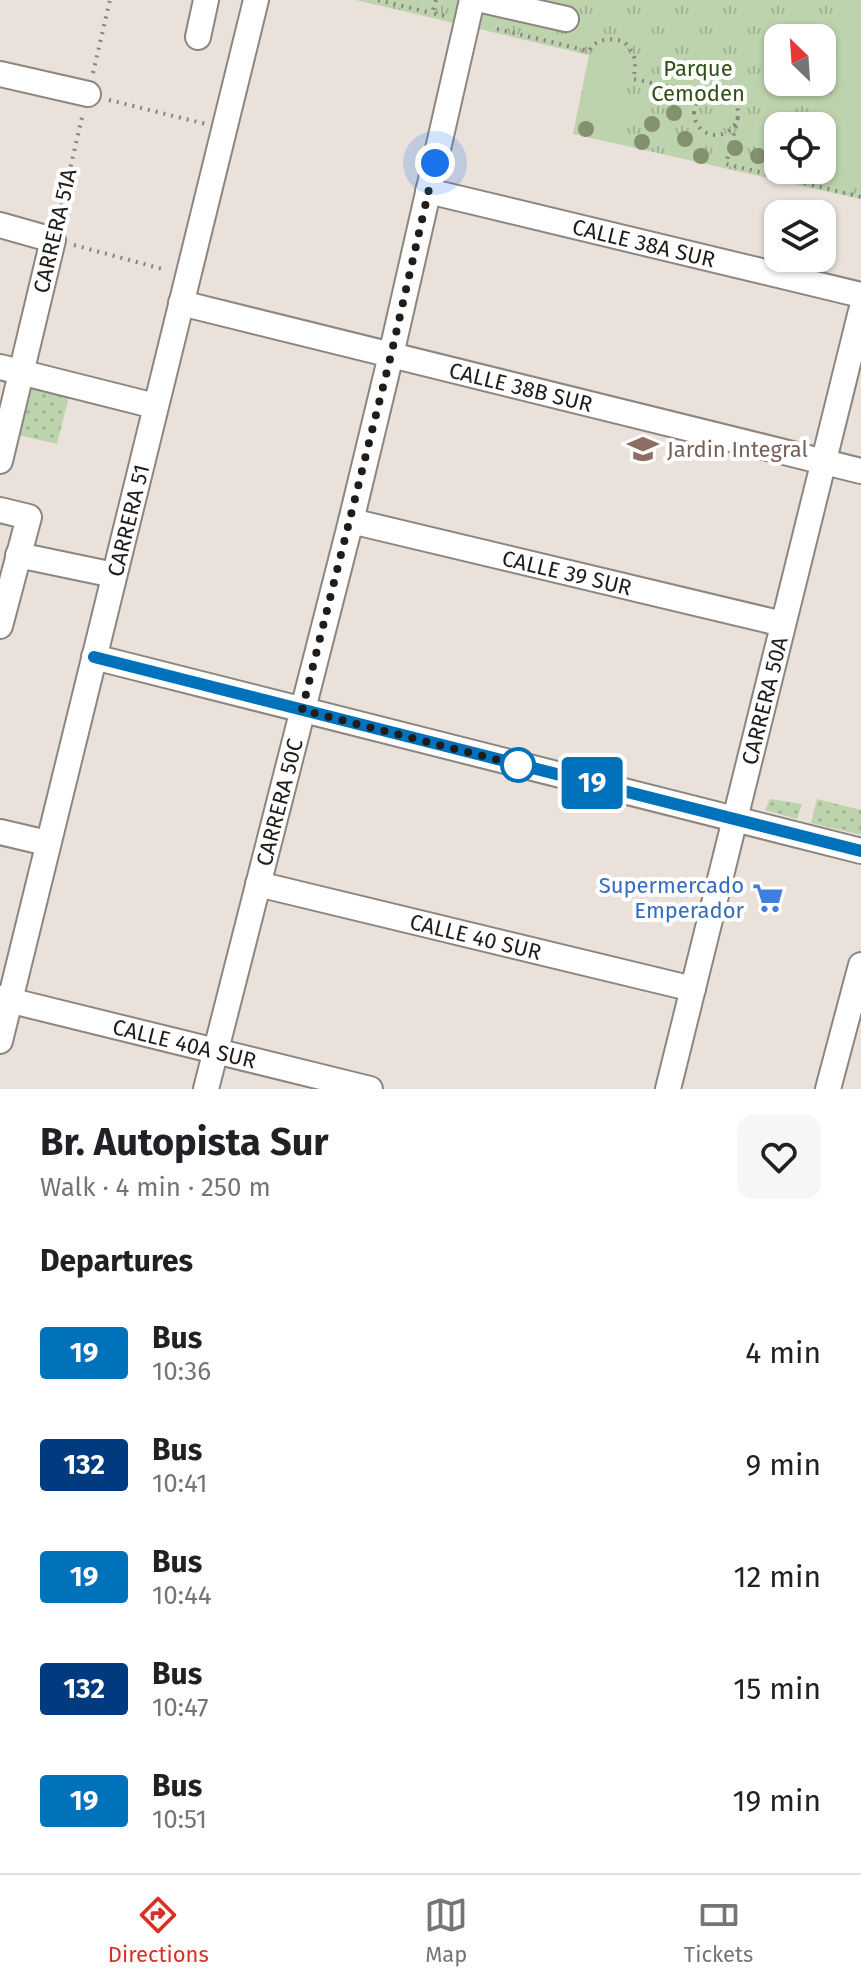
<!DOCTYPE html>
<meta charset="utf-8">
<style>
:root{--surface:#fff;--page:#f6f6f6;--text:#202124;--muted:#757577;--line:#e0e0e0;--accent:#d93025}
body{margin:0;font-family:"Fira Sans",sans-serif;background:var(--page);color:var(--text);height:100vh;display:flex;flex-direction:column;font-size:30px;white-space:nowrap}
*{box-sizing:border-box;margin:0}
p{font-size:26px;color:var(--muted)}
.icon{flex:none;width:44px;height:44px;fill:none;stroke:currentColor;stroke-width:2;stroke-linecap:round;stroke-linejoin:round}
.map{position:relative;height:1089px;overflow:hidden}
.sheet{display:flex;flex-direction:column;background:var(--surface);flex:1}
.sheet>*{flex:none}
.badge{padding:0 16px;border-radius:6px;font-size:28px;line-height:52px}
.needle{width:52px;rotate:335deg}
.buttons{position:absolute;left:764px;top:24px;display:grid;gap:16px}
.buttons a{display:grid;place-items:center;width:72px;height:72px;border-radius:16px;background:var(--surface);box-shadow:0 2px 6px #0004;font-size:40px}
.you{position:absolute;width:40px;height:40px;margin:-20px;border:6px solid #fff;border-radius:50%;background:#1a73e8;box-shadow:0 0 0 12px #1a73e833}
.map>.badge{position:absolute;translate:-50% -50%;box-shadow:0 0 0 4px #fff}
h2{padding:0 40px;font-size:30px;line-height:72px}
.round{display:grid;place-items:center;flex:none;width:84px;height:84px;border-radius:16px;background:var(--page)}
.summary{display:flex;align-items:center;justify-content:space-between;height:136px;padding:0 40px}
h1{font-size:38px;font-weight:700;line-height:60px}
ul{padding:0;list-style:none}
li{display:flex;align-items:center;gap:24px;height:112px;padding:0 40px}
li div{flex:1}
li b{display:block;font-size:30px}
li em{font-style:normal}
li .badge{min-width:88px;font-weight:700;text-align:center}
.menu{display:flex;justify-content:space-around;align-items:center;height:112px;border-top:2px solid var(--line);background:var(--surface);font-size:22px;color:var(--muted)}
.menu a{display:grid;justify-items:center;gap:4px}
.menu .selected{color:var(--accent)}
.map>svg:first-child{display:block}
.grass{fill:url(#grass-dots)}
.park{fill:url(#park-tufts);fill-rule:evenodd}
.garden{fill:#bcd3ad}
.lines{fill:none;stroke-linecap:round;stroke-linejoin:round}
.minor-casing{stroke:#8d857f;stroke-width:28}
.path{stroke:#89837f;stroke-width:4;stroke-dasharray:2 6;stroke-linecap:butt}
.minor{stroke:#fff;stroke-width:24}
.tree{fill:#83916d}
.line-casing{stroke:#fff;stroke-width:18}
.line{stroke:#0072bc;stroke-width:12}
.walk{stroke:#1f1c1a;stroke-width:8;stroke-dasharray:0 14.4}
.stop-dot{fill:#fff;stroke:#0072bc;stroke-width:4}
.labels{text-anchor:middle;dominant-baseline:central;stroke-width:8;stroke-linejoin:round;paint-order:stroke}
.park-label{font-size:22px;fill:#304f14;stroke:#fff}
.street-label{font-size:22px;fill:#1f1c1a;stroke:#fff}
.education-label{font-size:22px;fill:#785e54;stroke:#fff;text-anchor:start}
.shop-label{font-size:22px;fill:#366cbe;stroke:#fff;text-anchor:end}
</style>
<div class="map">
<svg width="861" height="1089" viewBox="0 0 861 1089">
<defs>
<pattern id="grass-dots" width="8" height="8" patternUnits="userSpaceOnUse" patternTransform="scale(2)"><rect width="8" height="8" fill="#bcd3ad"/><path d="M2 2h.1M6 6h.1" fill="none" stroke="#a1b594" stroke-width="1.8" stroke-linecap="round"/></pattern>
<pattern id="park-tufts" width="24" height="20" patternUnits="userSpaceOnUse" patternTransform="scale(2)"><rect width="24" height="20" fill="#bcd3ad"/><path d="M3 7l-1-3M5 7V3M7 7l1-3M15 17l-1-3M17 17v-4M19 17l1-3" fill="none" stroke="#a1b594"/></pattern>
</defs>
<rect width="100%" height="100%" fill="#e9e1da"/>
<!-- grass -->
<path class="grass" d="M 26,384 L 69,396 L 57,444 L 14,434 Z
M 770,799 L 802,804 L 797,819 L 765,810 Z
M 817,799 L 861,810 L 861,835 L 811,823 Z"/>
<!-- park -->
<path class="park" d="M 356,0 L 861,0 L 861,199 L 573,134 L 589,55 ZM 778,38 L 822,38 L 822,82 L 778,82 ZM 778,126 L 822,126 L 822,170 L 778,170 Z"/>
<!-- garden -->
<path class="garden" d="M 851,1 L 861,4 L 861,99 L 827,91 Z
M 615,43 C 641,55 623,92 618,113 C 609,130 584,129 582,107 C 581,96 592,63 596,51 L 601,46 Z
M 827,93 L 861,101 L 861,153 L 850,194 L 803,182 L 807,170 L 822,170 L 822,126 L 818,126 Z"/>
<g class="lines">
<defs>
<g id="minor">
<path d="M 482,0 L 566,19"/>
<path d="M 198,37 L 206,0"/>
<path d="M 0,74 L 88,94"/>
<path id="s1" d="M 428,191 L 861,295"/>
<path d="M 0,225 L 53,240 L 0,461"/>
<path id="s2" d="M 181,303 L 861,471"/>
<path d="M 0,367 L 155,406"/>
<path d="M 0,510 L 29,517 L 0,626"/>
<path id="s3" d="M 351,521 L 783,624"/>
<path d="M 18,555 L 114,575"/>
<path d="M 94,657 L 861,851"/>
<path d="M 0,832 L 47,843"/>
<path id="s4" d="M 258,884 L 693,989"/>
<path id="s5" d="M 0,998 L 370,1089"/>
<path id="s6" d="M 0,1041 L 256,0"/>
<path id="s7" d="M 206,1089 L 351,521 L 391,355 L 472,0"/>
<path id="s8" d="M 668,1089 L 861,311"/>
<path d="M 828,1089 L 861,965"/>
</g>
</defs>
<!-- minor casing -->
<use href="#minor" class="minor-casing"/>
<!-- path -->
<path class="path" d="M 378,0 L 432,13
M 436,0 L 432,13 L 446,16
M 497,29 L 589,51 C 596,38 610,38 623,41 C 636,53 637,63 633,79 L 704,94
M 93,73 L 110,0
M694 113a22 22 0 1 1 44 0a22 22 0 1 1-44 0Z
M 109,100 L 206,124
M 738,118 L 726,164 L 861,197
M 58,221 L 83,113
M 74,245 L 166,270"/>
<!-- minor -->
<use href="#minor" class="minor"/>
</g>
<!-- trees -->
<g class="tree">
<circle cx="674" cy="113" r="8"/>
<circle cx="652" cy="124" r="8"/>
<circle cx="586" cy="129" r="8"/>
<circle cx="685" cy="139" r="8"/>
<circle cx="642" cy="142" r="8"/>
<circle cx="735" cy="148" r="8"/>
<circle cx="701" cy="156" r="8"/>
<circle cx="758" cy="156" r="8"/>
</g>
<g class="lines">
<defs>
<path id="line" d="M 94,657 L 861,851"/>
</defs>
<!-- line casing -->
<use href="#line" class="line-casing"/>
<!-- line -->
<use href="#line" class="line"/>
<!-- walk -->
<path class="walk" d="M 435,163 L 391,355 L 302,710 L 518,765"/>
</g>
<!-- icons -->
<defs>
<symbol id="school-bare" viewBox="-9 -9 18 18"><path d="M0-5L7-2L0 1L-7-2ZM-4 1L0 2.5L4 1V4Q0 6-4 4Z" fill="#8d6e63" stroke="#fff" stroke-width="2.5" paint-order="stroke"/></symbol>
<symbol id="supermarket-bare" viewBox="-9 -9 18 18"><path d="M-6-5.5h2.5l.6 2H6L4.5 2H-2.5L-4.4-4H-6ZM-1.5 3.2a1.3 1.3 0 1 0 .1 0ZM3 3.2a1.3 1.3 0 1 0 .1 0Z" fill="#3f7fe0" stroke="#fff" stroke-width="2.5" paint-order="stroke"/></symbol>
</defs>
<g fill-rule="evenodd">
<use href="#school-bare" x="621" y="427" width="44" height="44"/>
<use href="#supermarket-bare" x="746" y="876" width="44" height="44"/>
</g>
<!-- markers -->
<circle class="stop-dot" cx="518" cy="765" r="16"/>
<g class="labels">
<!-- park labels -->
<g class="park-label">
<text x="698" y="68">Parque<tspan x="698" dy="25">Cemoden</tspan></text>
</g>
<!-- street labels -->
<g class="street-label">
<text transform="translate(55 231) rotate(-77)">CARRERA 51A</text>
<text stroke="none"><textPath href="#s1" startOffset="222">CALLE 38A SUR</textPath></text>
<text stroke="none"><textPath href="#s2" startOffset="350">CALLE 38B SUR</textPath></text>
<text stroke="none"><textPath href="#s6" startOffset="536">CARRERA 51</textPath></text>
<text stroke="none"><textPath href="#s3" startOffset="222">CALLE 39 SUR</textPath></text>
<text stroke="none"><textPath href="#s8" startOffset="400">CARRERA 50A</textPath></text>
<text stroke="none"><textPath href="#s7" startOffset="296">CARRERA 50C</textPath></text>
<text stroke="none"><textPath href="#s4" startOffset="224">CALLE 40 SUR</textPath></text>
<text stroke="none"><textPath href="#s5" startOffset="190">CALLE 40A SUR</textPath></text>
</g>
<!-- education labels -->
<g class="education-label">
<text x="667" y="449">Jardin Integral</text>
</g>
<!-- shop labels -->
<g class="shop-label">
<text x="744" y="885">Supermercado<tspan x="744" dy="25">Emperador</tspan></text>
</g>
</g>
</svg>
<div class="buttons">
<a><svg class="needle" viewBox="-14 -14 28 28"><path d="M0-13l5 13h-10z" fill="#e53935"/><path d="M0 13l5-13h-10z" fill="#757577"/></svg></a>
<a><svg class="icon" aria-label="locate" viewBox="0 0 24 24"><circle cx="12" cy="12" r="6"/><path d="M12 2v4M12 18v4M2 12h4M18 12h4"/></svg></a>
<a><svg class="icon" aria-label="layers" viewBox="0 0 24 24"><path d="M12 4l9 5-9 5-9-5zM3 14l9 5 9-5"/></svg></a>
</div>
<div class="you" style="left:435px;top:163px"></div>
<b class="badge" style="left:592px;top:783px;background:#0072bc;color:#fff">19</b>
</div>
<section class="sheet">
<div class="summary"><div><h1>Br. Autopista Sur</h1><p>Walk · 4 min · 250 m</p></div><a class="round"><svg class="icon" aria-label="heart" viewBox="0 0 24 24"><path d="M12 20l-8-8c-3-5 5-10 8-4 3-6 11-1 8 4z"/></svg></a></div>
<h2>Departures</h2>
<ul>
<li><span class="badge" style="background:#0072bc;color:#fff">19</span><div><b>Bus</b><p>10:36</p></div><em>4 min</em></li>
<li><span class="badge" style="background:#003b80;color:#fff">132</span><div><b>Bus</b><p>10:41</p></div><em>9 min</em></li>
<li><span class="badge" style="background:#0072bc;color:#fff">19</span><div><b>Bus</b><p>10:44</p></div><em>12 min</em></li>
<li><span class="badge" style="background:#003b80;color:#fff">132</span><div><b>Bus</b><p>10:47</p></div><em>15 min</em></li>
<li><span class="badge" style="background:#0072bc;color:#fff">19</span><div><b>Bus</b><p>10:51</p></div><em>19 min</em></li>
</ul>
</section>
<nav class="menu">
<a class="selected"><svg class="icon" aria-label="directions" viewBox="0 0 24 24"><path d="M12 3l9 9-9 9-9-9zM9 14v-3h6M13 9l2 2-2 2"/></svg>Directions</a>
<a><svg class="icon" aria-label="map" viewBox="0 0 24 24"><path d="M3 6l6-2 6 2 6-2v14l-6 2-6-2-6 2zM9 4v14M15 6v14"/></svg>Map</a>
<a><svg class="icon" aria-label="tickets" viewBox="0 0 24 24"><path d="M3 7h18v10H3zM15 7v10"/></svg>Tickets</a>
</nav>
